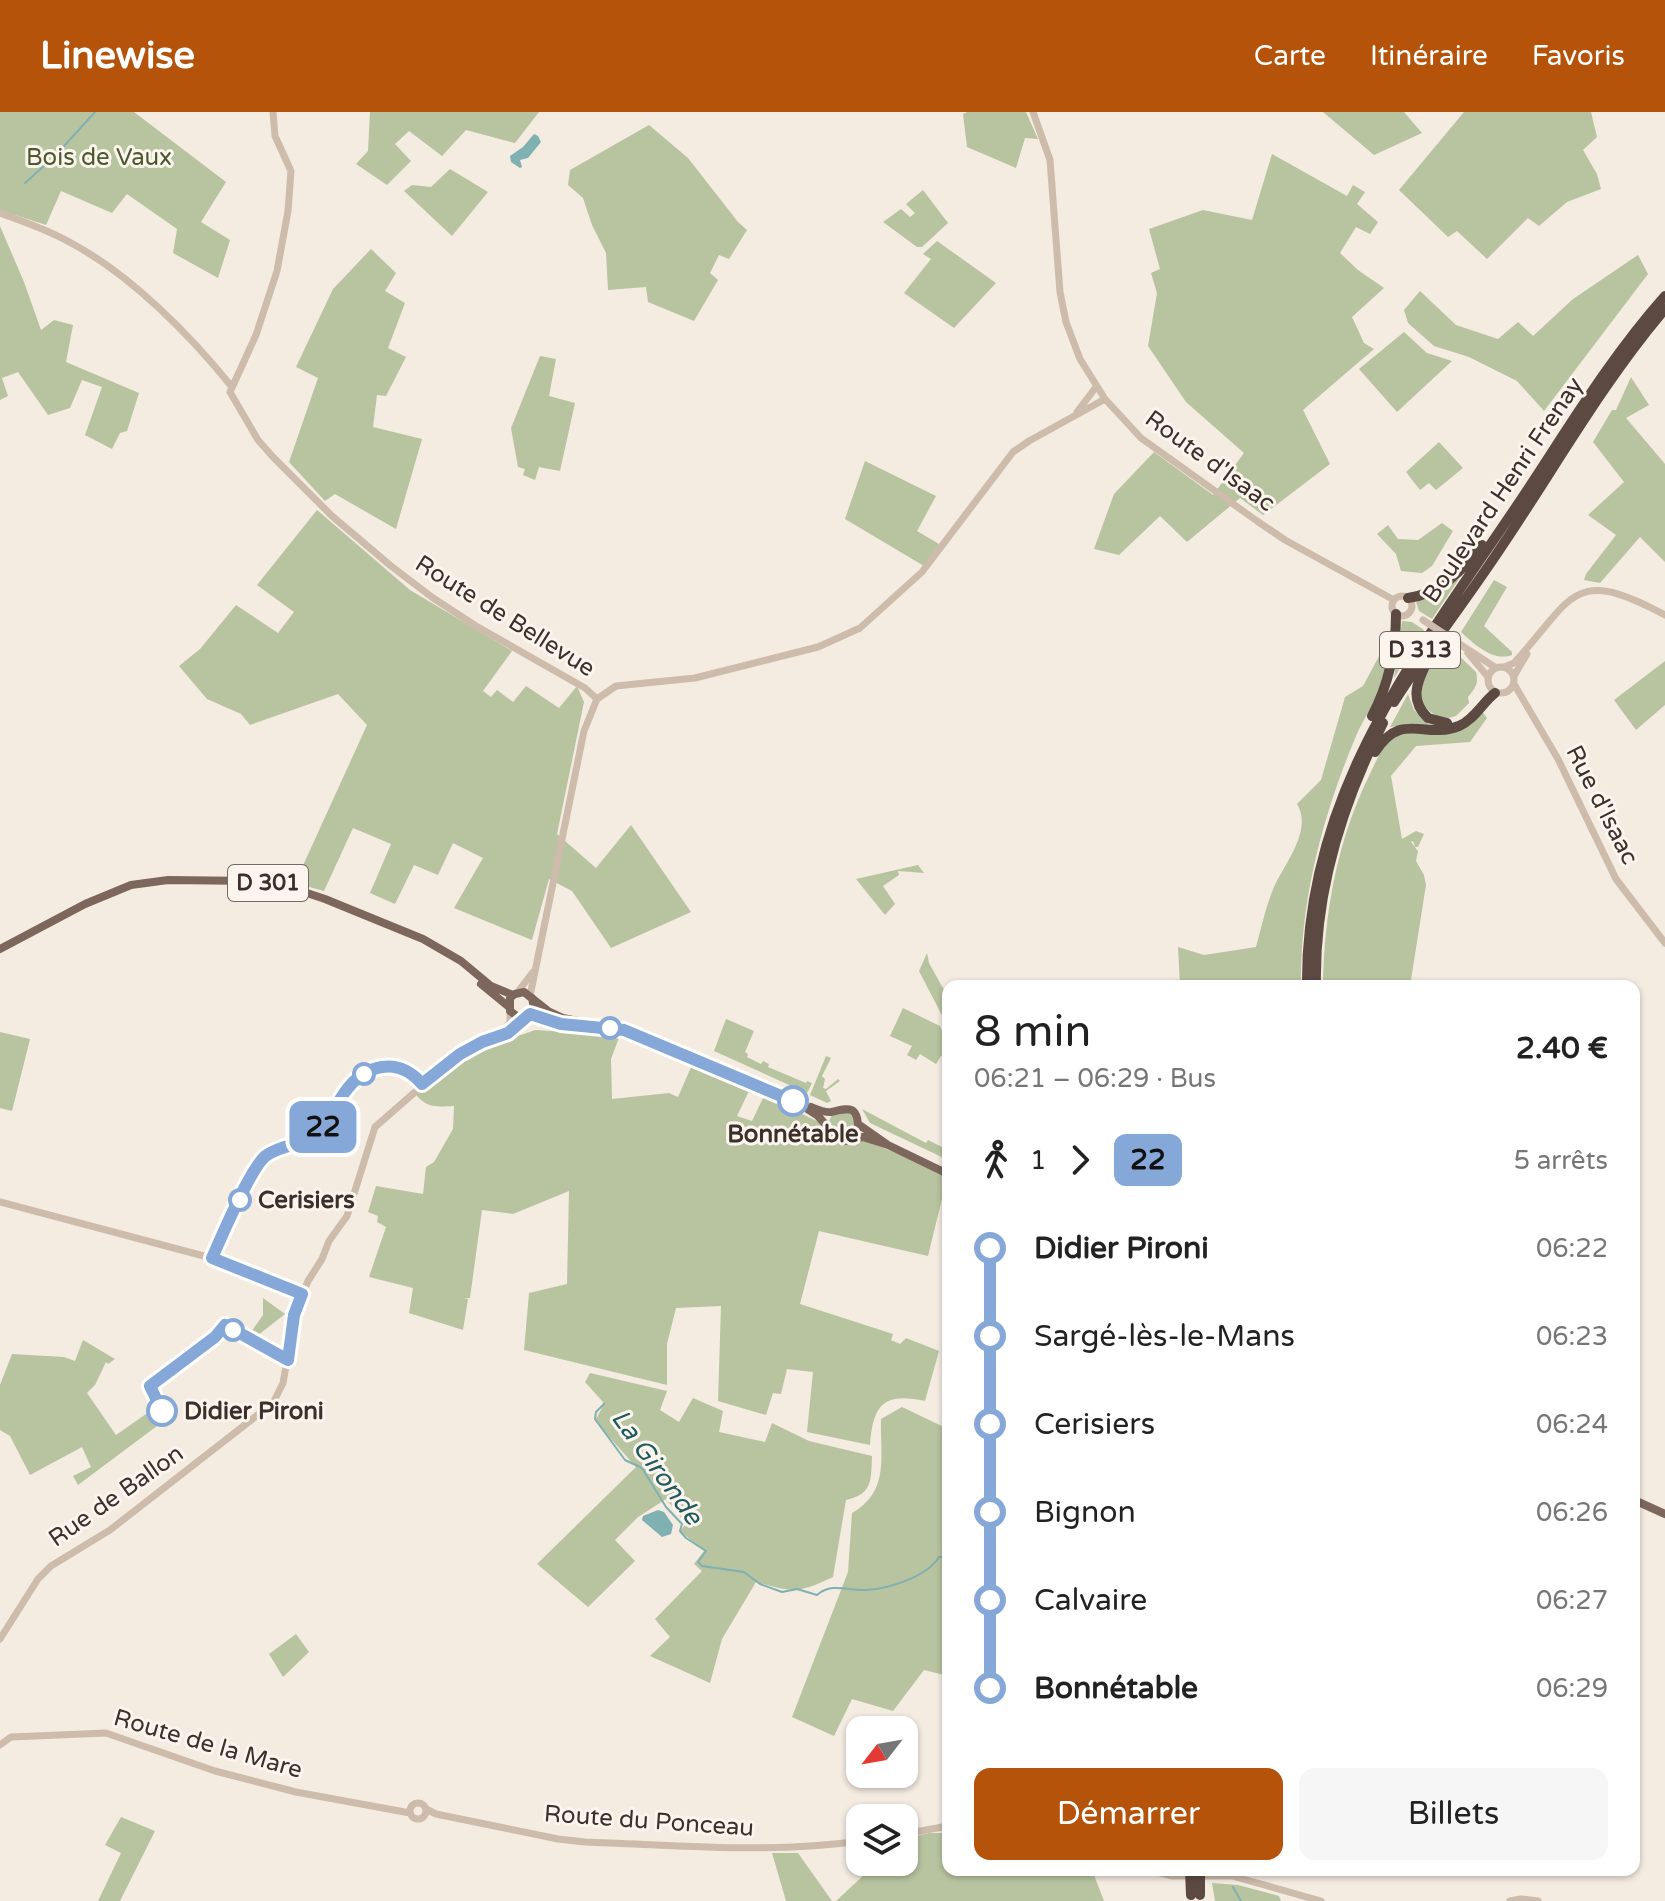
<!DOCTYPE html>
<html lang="fr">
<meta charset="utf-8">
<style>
:root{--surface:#fff;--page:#f6f6f6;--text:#222;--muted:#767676;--accent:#b45309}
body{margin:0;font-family:"Varela Round",sans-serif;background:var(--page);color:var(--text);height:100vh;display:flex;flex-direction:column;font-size:30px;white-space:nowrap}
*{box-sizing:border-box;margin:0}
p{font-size:26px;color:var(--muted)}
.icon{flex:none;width:44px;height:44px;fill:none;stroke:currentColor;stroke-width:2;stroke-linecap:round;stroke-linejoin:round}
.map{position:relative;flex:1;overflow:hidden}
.side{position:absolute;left:942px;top:868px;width:698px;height:896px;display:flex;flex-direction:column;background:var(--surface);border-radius:16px;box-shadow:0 2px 6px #0004}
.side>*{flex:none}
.badge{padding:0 16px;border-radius:12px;font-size:28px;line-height:52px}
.needle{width:52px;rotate:239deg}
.tools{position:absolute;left:846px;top:1604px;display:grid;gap:16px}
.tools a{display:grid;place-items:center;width:72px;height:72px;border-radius:16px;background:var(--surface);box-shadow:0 2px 6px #0004;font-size:40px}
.map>.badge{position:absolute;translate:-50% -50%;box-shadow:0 0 0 4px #fff}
.legs{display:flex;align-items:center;gap:12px;height:88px;padding:0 32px;font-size:26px}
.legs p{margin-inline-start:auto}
.headline{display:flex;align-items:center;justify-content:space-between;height:136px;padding:0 32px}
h1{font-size:44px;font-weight:600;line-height:60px}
.cta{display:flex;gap:16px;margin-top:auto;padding:16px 32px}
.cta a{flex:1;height:92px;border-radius:16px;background:var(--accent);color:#fff;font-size:32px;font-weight:600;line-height:92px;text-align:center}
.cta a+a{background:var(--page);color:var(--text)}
ul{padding:0 32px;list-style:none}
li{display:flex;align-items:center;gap:28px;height:88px;font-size:30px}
li i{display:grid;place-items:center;width:12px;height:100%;margin:0 10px;background:currentColor}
li i::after{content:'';width:20px;height:20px;margin:-10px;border:6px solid;border-radius:50%;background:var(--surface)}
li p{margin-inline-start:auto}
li:first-child i{background:linear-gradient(#0000 50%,currentColor 0)}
li:last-child i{background:linear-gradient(currentColor 50%,#0000 0)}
header{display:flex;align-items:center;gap:48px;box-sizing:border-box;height:112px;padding:0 40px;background:var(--accent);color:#fff}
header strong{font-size:38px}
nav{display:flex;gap:44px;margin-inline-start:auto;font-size:28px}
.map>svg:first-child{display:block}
.green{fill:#b8c4a0}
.water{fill:#7fb0b2}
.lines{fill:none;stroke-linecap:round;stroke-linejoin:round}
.stream{stroke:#7fb0b2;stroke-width:2}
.minor{stroke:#cdbbac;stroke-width:7}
.major{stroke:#7d675c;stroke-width:8}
.highway{stroke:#5c4a42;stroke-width:10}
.minor-bridge{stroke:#cdbbac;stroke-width:7}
.highway-bridge{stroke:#5c4a42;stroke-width:10}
.line-1-casing{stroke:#fff;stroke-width:18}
.line-1{stroke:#86a8d8;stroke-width:12}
.stop-1-dot{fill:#fff;stroke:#86a8d8;stroke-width:4}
.labels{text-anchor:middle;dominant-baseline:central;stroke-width:6;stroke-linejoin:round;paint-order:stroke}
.shield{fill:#fbf5ee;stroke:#756b66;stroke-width:2}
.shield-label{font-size:22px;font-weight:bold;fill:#3b302b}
.park-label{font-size:24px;fill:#4a5a2e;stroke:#fbf5ee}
.street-label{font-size:24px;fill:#3b302b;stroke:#fbf5ee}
.stop-label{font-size:24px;font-weight:bold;fill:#3b302b;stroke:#fbf5ee;text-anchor:start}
.water-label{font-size:26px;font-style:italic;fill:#1f5a5e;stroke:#fbf5ee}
</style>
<header>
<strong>Linewise</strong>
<nav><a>Carte</a><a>Itinéraire</a><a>Favoris</a></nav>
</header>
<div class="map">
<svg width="1665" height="1789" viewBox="0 0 1665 1789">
<rect width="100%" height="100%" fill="#f4ebe1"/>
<!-- green -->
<path class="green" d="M 0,0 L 134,0 L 226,70 L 201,110 L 230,128 L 218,166 L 173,141 L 177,117 L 127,82 L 112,101 L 61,79 L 46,113 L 0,98 Z
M 370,0 L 539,0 L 515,31 L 466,18 L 442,44 L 409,19 L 395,32 L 411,49 L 387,73 L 356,52 L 368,39 Z
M 967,0 L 1026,0 L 1038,27 L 1025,26 L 1016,56 L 967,35 L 963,2 Z
M 1323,0 L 1404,0 L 1422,21 L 1374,43 Z
M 1464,0 L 1591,0 L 1597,25 L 1583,38 L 1597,62 L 1601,77 L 1567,90 L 1539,114 L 1528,106 L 1487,147 L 1457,119 L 1448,125 L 1399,78 Z
M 649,13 L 688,46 L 738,110 L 747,118 L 729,147 L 719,143 L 710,161 L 718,168 L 694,209 L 648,190 L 646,175 L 608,178 L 606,141 L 592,113 L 583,86 L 568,73 L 570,58 Z
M 1272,42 L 1347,84 L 1353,73 L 1365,80 L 1357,92 L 1378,110 L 1370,122 L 1356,115 L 1340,141 L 1358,158 L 1384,176 L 1352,205 L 1364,231 L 1374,237 L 1303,298 L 1330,352 L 1263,403 L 1240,386 L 1187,430 L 1160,404 L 1119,443 L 1094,437 L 1114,382 L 1154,340 L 1213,383 L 1244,341 L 1186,290 L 1148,234 L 1157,181 L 1151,161 L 1160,157 L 1149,117 L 1203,98 L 1252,108 Z
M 450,57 L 488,80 L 452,124 L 404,79 L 412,73 L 431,75 Z
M 923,78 L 948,111 L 922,135 L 917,135 L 883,110 L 901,97 L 910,105 L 915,101 L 906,92 Z
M 0,114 L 24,170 L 41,218 L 54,208 L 73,213 L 66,250 L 139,281 L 127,319 L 120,321 L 112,337 L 85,323 L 102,275 L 82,268 L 70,296 L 48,303 L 18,260 L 2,266 L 8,284 L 0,288 Z
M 937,129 L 996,171 L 954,216 L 904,181 L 931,147 L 923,142 Z
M 371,137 L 396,161 L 385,179 L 405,191 L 388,236 L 406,245 L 386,284 L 377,283 L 373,315 L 422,327 L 396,417 L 335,382 L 325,389 L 289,350 L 318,266 L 296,255 L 333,177 Z
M 1638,143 L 1648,162 L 1544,299 L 1517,269 L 1469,245 L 1434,234 L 1408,211 L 1404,198 L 1420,179 L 1456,213 L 1498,227 L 1518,210 L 1533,224 L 1573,187 Z
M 1404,220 L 1427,241 L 1452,249 L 1397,300 L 1359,257 Z
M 540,244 L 556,247 L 549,284 L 575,291 L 560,359 L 539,355 L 535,368 L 523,363 L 525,357 L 518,355 L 511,316 Z
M 1631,265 L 1649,293 L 1626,306 L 1665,352 L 1665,450 L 1640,425 L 1600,471 L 1584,468 L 1586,462 L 1616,423 L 1588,403 L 1624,370 L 1593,330 L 1612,298 L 1616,298 Z
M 1439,330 L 1463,356 L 1436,378 L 1429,371 L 1420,378 L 1406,360 Z
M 865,349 L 936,384 L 917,419 L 939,432 L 924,454 L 845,407 Z
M 317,398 L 410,478 L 512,539 L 483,579 L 491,585 L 497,578 L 513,590 L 526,574 L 559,596 L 577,574 L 584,590 L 557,722 L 596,756 L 631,713 L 691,800 L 611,836 L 572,779 L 549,767 L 532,828 L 454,796 L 483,746 L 453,731 L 438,763 L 414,753 L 395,792 L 370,781 L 391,732 L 353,716 L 324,779 L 295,771 L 367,613 L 338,582 L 250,613 L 241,602 L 207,587 L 179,554 L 200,537 L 236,493 L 278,521 L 294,500 L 257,473 Z
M 1442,411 L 1453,419 L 1432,454 L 1422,461 L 1401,459 L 1396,442 L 1377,422 L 1388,413 L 1398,427 L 1418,428 Z
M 1459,467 L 1432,507 L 1419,499 L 1416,490 Z
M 1494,468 L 1507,475 L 1484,514 L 1512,540 L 1512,543 C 1493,550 1474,532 1461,520 Z
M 1402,509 L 1412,510 L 1424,518 L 1394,566 Z
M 1392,520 C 1390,534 1390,550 1386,563 C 1380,584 1365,603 1356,624 C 1323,703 1300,787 1301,874 L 1180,874 L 1178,835 L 1204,843 L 1256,835 C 1261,817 1265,798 1272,780 C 1281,755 1314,720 1297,692 L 1321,668 L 1345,585 L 1363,574 Z
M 1445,530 L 1476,560 C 1479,572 1475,576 1468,585 L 1469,591 L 1456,604 L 1445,607 C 1400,592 1429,556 1445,530 Z
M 1665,549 L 1665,593 L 1636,618 L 1614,588 Z
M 1408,582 L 1414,598 L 1429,612 L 1390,615 Z
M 1481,598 L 1487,606 L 1470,630 L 1416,634 L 1391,664 L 1402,727 L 1416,719 L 1424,722 L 1418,735 L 1415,735 L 1413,729 L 1411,730 L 1418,739 L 1416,749 L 1424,763 L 1426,773 L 1410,874 L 1323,874 C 1324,802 1337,729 1369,664 C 1377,647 1384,629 1402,620 C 1416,613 1436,624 1451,620 C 1461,617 1473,604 1481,598 Z
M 918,753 L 924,761 L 898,759 L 899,763 L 883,774 L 895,792 L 885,803 L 856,767 Z
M 927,841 L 929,851 L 944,878 L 948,877 L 948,915 L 919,859 Z
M 903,896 L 940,914 L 948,932 L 948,947 L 941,944 L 936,952 L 920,942 L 916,948 L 907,943 L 912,934 L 890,924 Z
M 726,907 L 754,919 L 745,940 L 748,942 L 747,945 L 761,952 L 763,949 L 769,952 L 768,955 L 806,971 L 807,969 L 812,971 L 807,981 L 714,939 Z
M 503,916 L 521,923 L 535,918 L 620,923 L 611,947 L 612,987 L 669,981 L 678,985 L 692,953 L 749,979 L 737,1004 L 752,1009 L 764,984 L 819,1010 L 825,1023 L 837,1032 L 864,1028 L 948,1062 L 928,1144 L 819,1119 L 800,1192 L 893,1222 L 891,1228 L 900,1232 L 906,1226 L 939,1239 L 925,1289 C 884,1280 873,1292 870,1333 L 807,1320 L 813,1260 L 787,1257 L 781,1282 L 773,1281 L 766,1303 L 718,1289 L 721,1194 L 676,1196 L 667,1232 L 667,1273 L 524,1238 L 529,1181 L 567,1172 L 569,1079 L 513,1102 L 482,1098 L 470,1186 L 464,1186 L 468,1187 L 463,1218 L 409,1201 L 413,1176 L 369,1165 L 386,1115 L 377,1110 L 378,1104 L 368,1100 L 376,1074 L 423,1082 L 426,1055 L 434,1050 L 453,1017 L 454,994 C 433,995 426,996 412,978 L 440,955 Z
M 0,920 L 30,927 L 12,999 L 0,996 Z
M 826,944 L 831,946 L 822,964 L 825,967 L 823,976 L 826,977 L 838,967 L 840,969 L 826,979 L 831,989 L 827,991 L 810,983 Z
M 862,997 L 926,1031 L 928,1028 L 948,1038 L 948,1048 L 870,1011 Z
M829 1012a13 13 0 1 1 26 0a13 13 0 1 1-26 0Z
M 263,1186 L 285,1202 L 257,1224 L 251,1220 L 263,1203 Z
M 83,1228 L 115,1247 L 108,1252 L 106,1250 L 95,1273 L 87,1281 L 116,1323 L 156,1295 L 161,1311 L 78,1373 L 73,1364 L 91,1355 L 82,1335 L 30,1363 L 10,1324 L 0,1318 L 0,1273 L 12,1242 L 64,1245 L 75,1249 Z
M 590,1261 L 667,1279 L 660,1298 L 679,1310 L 693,1286 L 723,1299 L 719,1320 L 765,1330 L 772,1311 L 809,1329 L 872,1344 C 871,1368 873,1382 846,1388 L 833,1465 C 797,1482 793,1480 756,1470 L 722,1527 L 710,1571 L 650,1544 L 670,1525 L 655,1507 L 702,1459 L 694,1452 L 704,1439 L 680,1419 L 686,1412 L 666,1387 L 638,1405 L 615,1428 L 635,1449 L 588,1495 L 537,1452 L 636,1355 L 595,1309 L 603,1294 L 603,1290 L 585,1270 Z
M 902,1295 L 948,1317 L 948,1564 L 924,1558 L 893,1599 L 852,1587 L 834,1624 L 792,1605 L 848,1460 L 852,1401 C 890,1379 880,1345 881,1307 Z
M 296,1522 L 309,1540 L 283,1565 L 269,1542 Z
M 121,1705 L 155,1719 L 120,1789 L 98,1789 L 121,1741 L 105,1733 Z
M 929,1721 L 948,1721 L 948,1758 L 1092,1758 L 1104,1789 L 836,1789 L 878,1750 L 904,1750 L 904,1727 Z
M 772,1741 L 798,1741 L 832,1789 L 786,1789 Z
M 1212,1771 L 1238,1773 L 1279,1784 L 1281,1789 L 1215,1789 Z"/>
<!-- water -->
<path class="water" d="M 534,22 L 538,24 L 541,30 L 528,46 L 520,48 L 522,55 L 520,56 L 511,50 L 510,44 L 523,35 Z
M 658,1398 L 664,1400 L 673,1413 L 671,1422 L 662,1425 L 642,1408 L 643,1404 Z"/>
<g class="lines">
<!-- stream -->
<path class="stream" d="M 25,71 L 54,45 L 95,0
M 604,1292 L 596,1300 L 595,1307 L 625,1348 L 642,1356 L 666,1395 L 682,1412 L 680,1419 L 686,1426 L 706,1439 L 698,1450 L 702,1454 L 744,1460 L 760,1472 L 782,1480 L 797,1477 L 817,1483 C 832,1470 848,1479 866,1478 C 888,1477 927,1465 939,1445 L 948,1445
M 1233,1775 L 1241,1789"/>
<!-- minor -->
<path class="minor" d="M 273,0 L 275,24 L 291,59 L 288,99 L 277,159 L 256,223 L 230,280 L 258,328 L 273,345 L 332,404 L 391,454 L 433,486 L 476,514 L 585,576 L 597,587
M 1033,0 L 1050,48 L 1060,180 L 1066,210 L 1080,247 L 1105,287 L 1141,326 L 1257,409 L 1285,428 L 1394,488
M 0,101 C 25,110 50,119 73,132 C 132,164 190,223 232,275
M 1077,300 L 1096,275
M1392 494a10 10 0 1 1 20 0a10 10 0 1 1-20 0Z
M 1458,531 L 1496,556
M 1468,541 L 1488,565
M1488 568a13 13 0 1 1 26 0a13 13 0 1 1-26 0Z
M 1504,555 L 1514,551 C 1573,487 1571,452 1665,503
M 1514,564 L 1527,542
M 1514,572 L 1558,647 L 1616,767 L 1665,831
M 517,881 L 533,860
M 530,884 L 584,619 L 597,587 L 616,574 L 695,566 L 818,535 L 860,516 L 922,460 L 1013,340 L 1029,329 L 1105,287
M 498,925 L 511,919 L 524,905
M 0,1090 L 219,1148 L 302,1182
M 0,1527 L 38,1467 L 51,1454 L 110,1418 L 273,1291 L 283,1271 L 296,1198 L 308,1169 L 322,1147 L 329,1129 L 347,1104 L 375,1015 L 454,946 L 506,916 L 510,910 L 510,899
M 0,1633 L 11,1625 L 106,1621 L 215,1659 L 296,1680 L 410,1701
M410 1699a8 8 0 1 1 16 0a8 8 0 1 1-16 0Z
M 426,1697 L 436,1702 L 558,1727 L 585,1730 C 677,1733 770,1742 860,1729
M 904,1722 L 948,1714
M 1149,1758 L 1172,1764 L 1232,1764 L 1321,1789
M 1510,1789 L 1521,1787 L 1538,1789"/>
<!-- major -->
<path class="major" d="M 0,837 L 85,792 L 131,773 L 168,768 L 256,769 L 289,775 L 325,787 L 423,827 L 461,849 L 491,874 L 513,883
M 481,872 L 509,895
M 532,886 L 534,896 L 527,904 L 518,905 L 510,899 L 510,886 L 515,882 L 524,880 L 548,899 L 563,906 L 624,918 L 700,948 L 798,991 L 818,1004 L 826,1013 L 828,1021 L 835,1027 L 844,1029 L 863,1025 L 888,1033
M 530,902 L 572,913
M 811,995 C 816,997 825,1001 831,1000 C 846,997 858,991 858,1016
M 858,1012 L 888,1033 L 948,1062
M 1634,1388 L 1665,1402"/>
<!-- highway -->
<path class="highway" d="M 1408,486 C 1440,482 1464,457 1482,433
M 1426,552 C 1416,572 1410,589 1428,606 L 1447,611
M 1394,590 C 1428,537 1467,487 1502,434 C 1556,354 1603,270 1665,197
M 1372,604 C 1389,572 1396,538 1396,502
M 1375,640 C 1402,598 1424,628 1459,614 C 1474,608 1483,590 1495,581
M 1307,874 C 1305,680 1416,544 1518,392 C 1565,322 1608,248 1665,184
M 1316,874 C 1314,783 1342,692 1383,611"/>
<!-- minor-bridge -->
<path class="minor-bridge" d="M 1423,508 L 1458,531"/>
<!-- highway-bridge -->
<path class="highway-bridge" d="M 1190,1758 L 1191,1783
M 1200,1758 L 1200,1783"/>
</g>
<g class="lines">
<defs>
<path id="line-1" d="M 162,1299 L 150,1274 L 215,1225 L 225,1213 L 288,1248 L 294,1203 L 302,1182 L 212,1146 C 221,1126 252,1052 267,1043 C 284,1031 308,1034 322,1017 C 332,1006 336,992 345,980 C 365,952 398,944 422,972 L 460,942 L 482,930 L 508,921 L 530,902 L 561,912 L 624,918 L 793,989"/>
</defs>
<!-- line-1 casing -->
<use href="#line-1" class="line-1-casing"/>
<!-- line-1 -->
<use href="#line-1" class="line-1"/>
</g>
<!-- markers -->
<g class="stop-1-dot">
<circle cx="610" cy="916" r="10"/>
<circle cx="364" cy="962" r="10"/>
<circle cx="793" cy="989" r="14"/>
<circle cx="240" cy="1088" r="10"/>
<circle cx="233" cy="1218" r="10"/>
<circle cx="162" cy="1299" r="14"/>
</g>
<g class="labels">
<!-- shield labels -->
<g class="shield">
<rect x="1380" y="520" width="80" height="36" rx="6"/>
<rect x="228" y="753" width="80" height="36" rx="6"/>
</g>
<g class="shield-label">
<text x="1420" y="538">D 313</text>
<text x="268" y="771">D 301</text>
</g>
<!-- park labels -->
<g class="park-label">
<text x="99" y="45">Bois de Vaux</text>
</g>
<!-- street labels -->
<g class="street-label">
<text transform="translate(1210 349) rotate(36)">Route d'Isaac</text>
<text transform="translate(1503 378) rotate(-56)">Boulevard Henri Frenay</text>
<text transform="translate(505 504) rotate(32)">Route de Bellevue</text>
<text transform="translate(1602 693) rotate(63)">Rue d'Isaac</text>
<text transform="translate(116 1384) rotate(-35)">Rue de Ballon</text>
<text transform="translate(208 1632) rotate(16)">Route de la Mare</text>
<text transform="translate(649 1709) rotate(4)">Route du Ponceau</text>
</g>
<!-- stop labels -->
<g class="stop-label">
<text x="793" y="1022" text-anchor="middle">Bonnétable</text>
<text x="258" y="1088">Cerisiers</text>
<text x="184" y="1299">Didier Pironi</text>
</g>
<!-- water labels -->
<g class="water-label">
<text transform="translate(657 1355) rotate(54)">La Gironde</text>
</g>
</g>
</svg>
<div class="tools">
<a><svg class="needle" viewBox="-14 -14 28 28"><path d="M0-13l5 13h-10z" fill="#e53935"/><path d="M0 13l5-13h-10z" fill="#767676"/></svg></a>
<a><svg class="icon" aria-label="layers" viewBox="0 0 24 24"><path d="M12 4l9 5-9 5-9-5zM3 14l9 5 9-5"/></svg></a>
</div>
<b class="badge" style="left:323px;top:1015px;background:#86a8d8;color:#111">22</b>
<section class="side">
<div class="headline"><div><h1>8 min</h1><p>06:21 – 06:29 · Bus</p></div><b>2.40 €</b></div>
<div class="legs"><svg class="icon" aria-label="walk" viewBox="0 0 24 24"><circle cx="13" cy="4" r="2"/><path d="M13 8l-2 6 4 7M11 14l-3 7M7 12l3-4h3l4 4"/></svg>1<svg class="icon" aria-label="forward" viewBox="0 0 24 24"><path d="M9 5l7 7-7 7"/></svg><b class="badge" style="background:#86a8d8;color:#111">22</b><p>5 arrêts</p></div>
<ul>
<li><i style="color:#86a8d8"></i><b>Didier Pironi</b><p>06:22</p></li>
<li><i style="color:#86a8d8"></i><span>Sargé-lès-le-Mans</span><p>06:23</p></li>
<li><i style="color:#86a8d8"></i><span>Cerisiers</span><p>06:24</p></li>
<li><i style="color:#86a8d8"></i><span>Bignon</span><p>06:26</p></li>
<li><i style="color:#86a8d8"></i><span>Calvaire</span><p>06:27</p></li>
<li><i style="color:#86a8d8"></i><b>Bonnétable</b><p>06:29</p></li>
</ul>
<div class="cta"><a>Démarrer</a><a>Billets</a></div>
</section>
</div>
